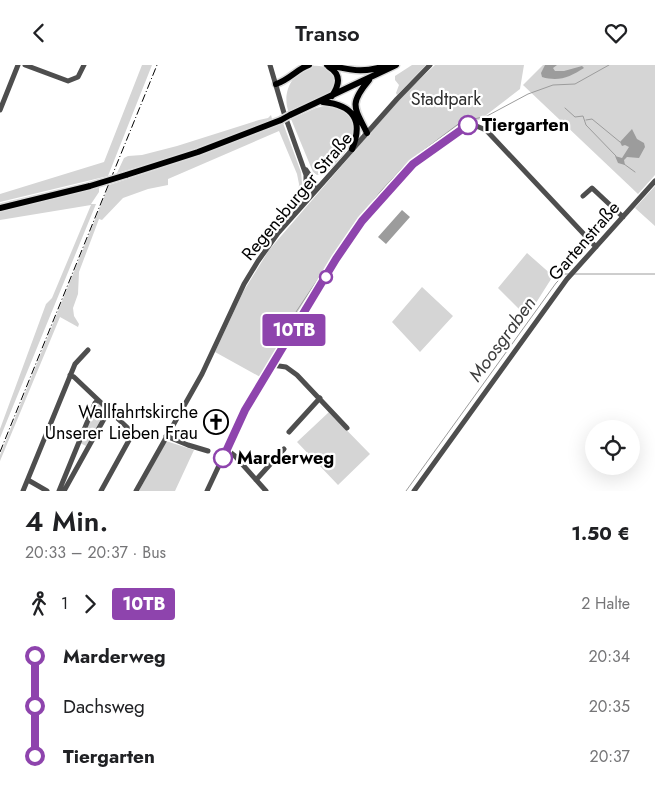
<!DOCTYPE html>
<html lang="de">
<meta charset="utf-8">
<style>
:root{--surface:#fff;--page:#f2f2f2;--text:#202124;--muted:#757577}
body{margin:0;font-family:Jost,sans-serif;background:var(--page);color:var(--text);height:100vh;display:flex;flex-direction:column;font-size:19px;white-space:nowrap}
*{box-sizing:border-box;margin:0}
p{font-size:16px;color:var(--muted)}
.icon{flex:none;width:28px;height:28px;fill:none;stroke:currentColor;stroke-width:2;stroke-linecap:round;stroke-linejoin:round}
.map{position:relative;height:426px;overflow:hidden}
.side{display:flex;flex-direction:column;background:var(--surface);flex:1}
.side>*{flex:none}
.badge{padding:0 10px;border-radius:4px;font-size:18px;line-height:32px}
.tools{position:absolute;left:585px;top:355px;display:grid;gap:10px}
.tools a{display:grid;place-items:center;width:55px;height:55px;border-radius:50%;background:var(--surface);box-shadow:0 5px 20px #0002;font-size:25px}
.map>.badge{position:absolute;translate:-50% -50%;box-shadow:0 0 0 2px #fff}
.legs{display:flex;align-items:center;gap:8px;height:55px;padding:0 25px;font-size:16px}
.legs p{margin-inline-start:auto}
.summary{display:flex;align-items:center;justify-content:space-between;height:85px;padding:0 25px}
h1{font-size:28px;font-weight:600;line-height:38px}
ul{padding:0 25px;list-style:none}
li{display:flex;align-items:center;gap:18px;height:50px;font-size:19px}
li i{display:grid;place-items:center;width:8px;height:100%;margin:0 6px;background:currentColor}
li i::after{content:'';width:12px;height:12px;margin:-6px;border:4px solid;border-radius:50%;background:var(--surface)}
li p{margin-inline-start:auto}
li:first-child i{background:linear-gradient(#0000 50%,currentColor 0)}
li:last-child i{background:linear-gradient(currentColor 50%,#0000 0)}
header{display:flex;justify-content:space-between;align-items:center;height:65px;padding:0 25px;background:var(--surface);font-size:22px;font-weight:600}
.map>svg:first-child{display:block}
.green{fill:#d5d5d5}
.water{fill:#9c9c9c}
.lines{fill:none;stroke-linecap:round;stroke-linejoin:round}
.stream{stroke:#9c9c9c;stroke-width:1}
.major-casing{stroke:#dbdbdb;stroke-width:9}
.minor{stroke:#4e4e4e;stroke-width:5}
.major{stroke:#000;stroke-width:6}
.rail{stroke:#000;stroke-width:1;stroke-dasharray:8 2.5 1 2.5;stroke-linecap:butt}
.major-bridge-casing{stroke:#dbdbdb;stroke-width:9;stroke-linecap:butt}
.major-bridge{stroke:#000;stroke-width:6}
.line-1-casing{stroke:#fff;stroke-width:11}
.line-1{stroke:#8e44ad;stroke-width:8}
.stop-1-dot{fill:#fff;stroke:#8e44ad;stroke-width:2.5}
.labels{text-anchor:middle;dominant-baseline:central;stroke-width:4.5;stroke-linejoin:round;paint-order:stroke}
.park-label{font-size:18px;fill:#2c2c2c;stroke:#fff}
.stop-label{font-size:18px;font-weight:bold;fill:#000;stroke:#fff;text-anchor:start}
.street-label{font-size:18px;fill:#000;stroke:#fff}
.poi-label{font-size:18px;fill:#000;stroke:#fff;text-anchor:end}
.water-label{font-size:19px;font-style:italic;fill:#3d3d3d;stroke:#fff}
</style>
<header><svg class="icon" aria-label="back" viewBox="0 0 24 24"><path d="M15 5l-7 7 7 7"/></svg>Transo<svg class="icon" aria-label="heart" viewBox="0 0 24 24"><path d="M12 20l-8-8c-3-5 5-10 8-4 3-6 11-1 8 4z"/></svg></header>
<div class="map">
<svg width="655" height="426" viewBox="0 0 655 426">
<rect width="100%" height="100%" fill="#fff"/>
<!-- green -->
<path class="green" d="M 142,0 L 152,0 L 108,111 L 0,137 L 0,129 L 104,97 Z
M 412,0 L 426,0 L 397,30 L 396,28 L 399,20 L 395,15 L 395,11 Z
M 435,0 L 524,0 L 520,24 L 481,54 L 461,62 L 446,75 L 415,95 L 396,112 L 361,156 L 335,193 L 262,313 L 215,287 L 243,227 L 269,185 L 401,32 Z
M 543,0 L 655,0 L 655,110 L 638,129 L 523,20 Z
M 312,1 C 325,0 330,4 336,14 L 333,26 L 289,48 C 281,28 292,7 312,1 Z
M 328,40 C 334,42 342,43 347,47 C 363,61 350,82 339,95 C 332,102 328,109 317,110 L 313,107 L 291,54 L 316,43 Z
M 271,50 L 272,54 C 222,75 170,94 117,108 L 124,93 L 128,91 L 142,90 L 177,81 L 259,55 L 268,53 Z
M 283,58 L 301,107 L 302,118 L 301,128 L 293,146 L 251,199 L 291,147 L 298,134 L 299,119 L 297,109 L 279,66 L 168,114 L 168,120 L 148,124 L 123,133 L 102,155 L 99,154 L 79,207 L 78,229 L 73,243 L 74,251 L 79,259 L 78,262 L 60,252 L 0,396 L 0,390 L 109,120 L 164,102 Z
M 655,121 L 655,161 L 635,143 Z
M 99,122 L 99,127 L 91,139 L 96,139 L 0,373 L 0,364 L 46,239 L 52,233 L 91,140 L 0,155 L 0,147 Z
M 527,188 L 553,211 L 527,252 L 498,223 Z
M 422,222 L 453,251 L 420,287 L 392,257 Z
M 100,338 L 106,345 L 86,381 L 80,378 L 97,339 Z
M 329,347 L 370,389 L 338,420 L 297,377 Z
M 166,376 L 194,385 L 175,426 L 139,426 Z"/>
<!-- water -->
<path class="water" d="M 545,0 L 557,0 L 553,3 L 555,6 L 564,6 L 582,1 L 584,3 C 570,12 559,17 542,12 L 541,8 Z
M 632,64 L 637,74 L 644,78 L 645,82 L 639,93 L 627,92 L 624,95 L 625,100 L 618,98 L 615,91 L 622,93 L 629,82 L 625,80 L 622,81 L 620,77 Z
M 402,145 L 410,152 L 386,179 L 378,172 Z"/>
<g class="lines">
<!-- stream -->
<path class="stream" d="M 565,43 L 575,52 L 583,51 L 586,60 L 616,91
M 586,55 L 592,54 L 620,77
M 624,99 L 635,107
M 573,209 L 655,209
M 290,256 L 352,163 L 381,126 L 408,97 L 461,57 L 487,51 L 528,29 L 553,20 L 575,19 L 609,0
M 406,426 L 556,218 L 565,209 L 569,209"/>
<defs>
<path id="major" d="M 327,0 C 352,5 362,9 388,0
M 329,2 C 342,10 339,20 332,31
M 276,19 C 289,15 297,4 309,0
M 323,37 C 353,40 364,55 352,84
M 290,50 L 396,0
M 367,68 C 355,43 348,40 369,15
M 126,110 L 198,87 L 281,55
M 0,143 L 90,121"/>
</defs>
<!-- major casing -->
<use href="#major" class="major-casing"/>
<!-- minor -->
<path class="minor" d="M 25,0 L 68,16 L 78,12 L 84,0
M 270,0 L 284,48 L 306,110 L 306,126 L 300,141
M 0,45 L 18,0
M 306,105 L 318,123
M 583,131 L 592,123 L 623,152
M 272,300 L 286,302 L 297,310 L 347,363
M 70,310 L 74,312 L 133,368 L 101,426
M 289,367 L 320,333
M 166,371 L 188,380 L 208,386
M 226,384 L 235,391 L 266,426
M 28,415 L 47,426
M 256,415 L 284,384
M 23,426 L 75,299 L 88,285
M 59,426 L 95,338 L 98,335
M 64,426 L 109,345
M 136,426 L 202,309 L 244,219 L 258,196 L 278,168 L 343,95 L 397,34 L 430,0
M 207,426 L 245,345 L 336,194 L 362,156 L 413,99 L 447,77 L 464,63 L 474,60 L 486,65 L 596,182
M 414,426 L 567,214 L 655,116"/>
<!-- major -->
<use href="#major" class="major"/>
<!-- rail -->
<path class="rail" d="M 0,387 L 157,0"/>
<defs>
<path id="major-bridge" d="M 281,55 L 290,50
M 90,121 L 126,110"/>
</defs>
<!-- major-bridge casing -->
<use href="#major-bridge" class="major-bridge-casing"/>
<!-- major-bridge -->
<use href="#major-bridge" class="major-bridge"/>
</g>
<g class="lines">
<defs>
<path id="line-1" d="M 223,393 L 245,345 L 336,194 L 362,156 L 413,99 L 468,60"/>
</defs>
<!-- line-1 casing -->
<use href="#line-1" class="line-1-casing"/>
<!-- line-1 -->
<use href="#line-1" class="line-1"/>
</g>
<!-- icons -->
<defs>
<symbol id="church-ring" viewBox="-11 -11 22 22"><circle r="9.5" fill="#fff" stroke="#000" stroke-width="1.5"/><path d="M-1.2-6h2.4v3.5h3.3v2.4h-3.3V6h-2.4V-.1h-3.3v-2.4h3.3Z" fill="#000"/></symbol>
</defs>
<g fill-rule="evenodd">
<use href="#church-ring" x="202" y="343" width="28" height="28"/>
</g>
<!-- markers -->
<g class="stop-1-dot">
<circle cx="468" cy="60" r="9"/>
<circle cx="326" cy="212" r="6"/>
<circle cx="223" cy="393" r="9"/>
</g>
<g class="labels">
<!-- park labels -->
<g class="park-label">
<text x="446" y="34">Stadtpark</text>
</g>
<!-- stop labels -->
<g class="stop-label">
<text x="482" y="60">Tiergarten</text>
<text x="237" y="393">Marderweg</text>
</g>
<!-- street labels -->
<g class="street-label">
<text transform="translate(297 131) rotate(-50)">Regensburger Straße</text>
<text transform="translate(584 176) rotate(-49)">Gartenstraße</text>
</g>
<!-- poi labels -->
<g class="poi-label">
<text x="198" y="347">Wallfahrtskirche<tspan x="198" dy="21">Unserer Lieben Frau</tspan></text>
</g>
<!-- water labels -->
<g class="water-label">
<text transform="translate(502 274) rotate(-54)">Moosgraben</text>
</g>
</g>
</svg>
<div class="tools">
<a><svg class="icon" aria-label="locate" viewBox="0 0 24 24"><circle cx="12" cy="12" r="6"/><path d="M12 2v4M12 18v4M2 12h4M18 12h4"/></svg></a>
</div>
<b class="badge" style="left:294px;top:265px;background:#8e44ad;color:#fff">10TB</b>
</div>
<section class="side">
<div class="summary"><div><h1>4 Min.</h1><p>20:33 – 20:37 · Bus</p></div><b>1.50 €</b></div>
<div class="legs"><svg class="icon" aria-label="walk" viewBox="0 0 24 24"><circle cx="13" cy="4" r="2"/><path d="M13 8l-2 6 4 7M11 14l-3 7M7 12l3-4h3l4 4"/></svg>1<svg class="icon" aria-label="forward" viewBox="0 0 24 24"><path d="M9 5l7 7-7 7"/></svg><b class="badge" style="background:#8e44ad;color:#fff">10TB</b><p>2 Halte</p></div>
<ul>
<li><i style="color:#8e44ad"></i><b>Marderweg</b><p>20:34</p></li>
<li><i style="color:#8e44ad"></i><span>Dachsweg</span><p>20:35</p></li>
<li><i style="color:#8e44ad"></i><b>Tiergarten</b><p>20:37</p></li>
</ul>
</section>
